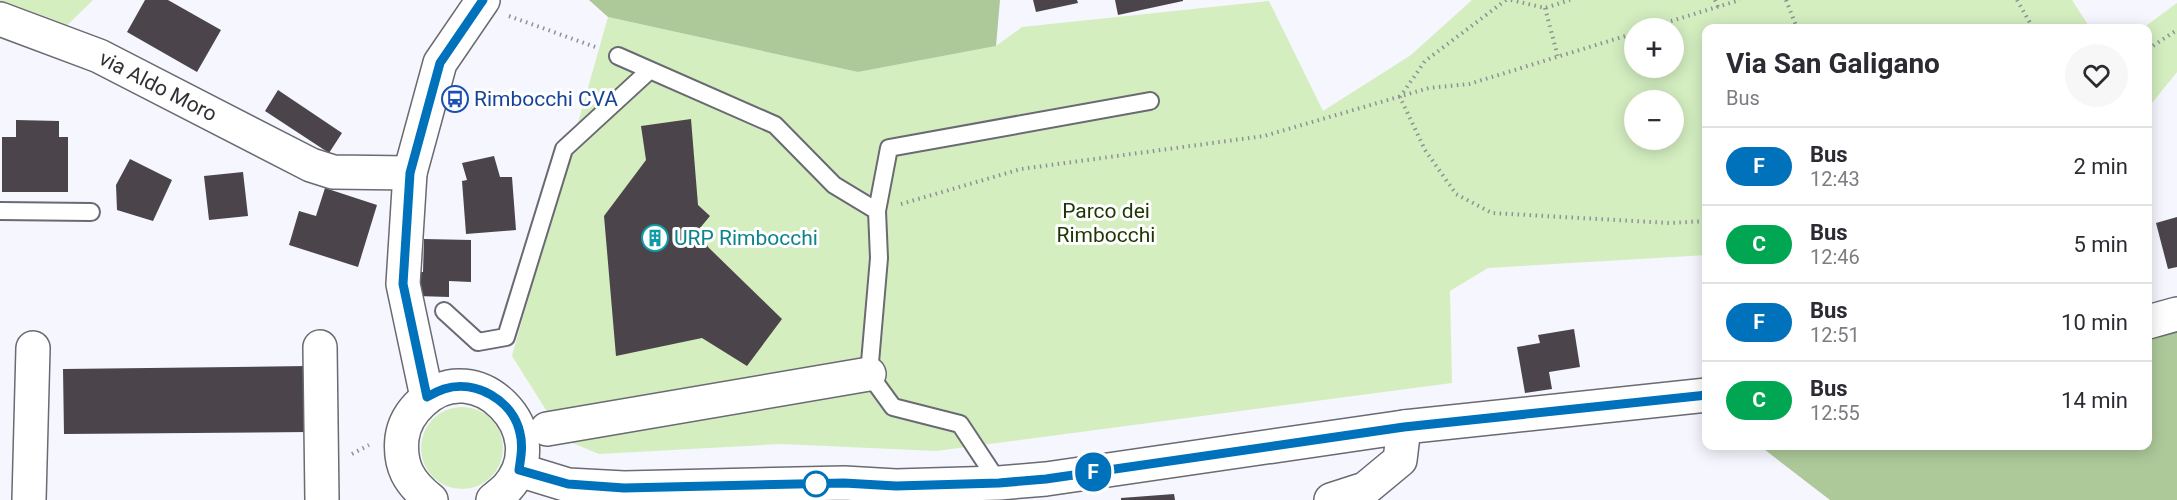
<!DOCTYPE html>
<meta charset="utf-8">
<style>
:root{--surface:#fff;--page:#f7f7f7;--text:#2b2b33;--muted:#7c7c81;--line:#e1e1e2}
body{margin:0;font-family:Roboto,sans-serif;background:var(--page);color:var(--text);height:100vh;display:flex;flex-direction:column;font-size:22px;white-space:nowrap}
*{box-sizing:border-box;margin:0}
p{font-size:20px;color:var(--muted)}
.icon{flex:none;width:33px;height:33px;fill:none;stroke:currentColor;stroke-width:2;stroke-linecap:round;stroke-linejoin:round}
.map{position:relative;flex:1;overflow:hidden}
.panel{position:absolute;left:1702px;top:24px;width:450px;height:426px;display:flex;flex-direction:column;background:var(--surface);border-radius:12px;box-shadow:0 3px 15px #0003}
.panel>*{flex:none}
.badge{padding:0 12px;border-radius:20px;font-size:21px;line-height:39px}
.controls{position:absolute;left:1624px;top:18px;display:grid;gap:12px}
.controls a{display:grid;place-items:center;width:60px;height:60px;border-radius:50%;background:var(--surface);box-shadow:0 3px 15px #0003;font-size:30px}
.map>.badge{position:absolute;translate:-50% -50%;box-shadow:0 0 0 3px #fff}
.round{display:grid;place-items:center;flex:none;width:63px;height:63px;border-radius:32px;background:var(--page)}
.headline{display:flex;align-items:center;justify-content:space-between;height:102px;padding:0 24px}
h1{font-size:28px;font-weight:700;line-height:45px}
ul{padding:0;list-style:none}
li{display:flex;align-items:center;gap:18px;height:78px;padding:0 24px;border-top:2px solid var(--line)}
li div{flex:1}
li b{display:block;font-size:22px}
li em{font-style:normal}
li .badge{min-width:66px;font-weight:700;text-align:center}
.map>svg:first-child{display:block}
.green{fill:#d4eec0;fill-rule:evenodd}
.forest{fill:#adc999}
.building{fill:#4b454b}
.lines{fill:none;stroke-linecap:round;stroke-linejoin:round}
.lane-casing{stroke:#696a72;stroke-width:20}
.street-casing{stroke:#696a72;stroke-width:36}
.secondary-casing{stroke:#696a72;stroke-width:36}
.path{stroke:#909196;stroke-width:4;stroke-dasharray:1.5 4.5;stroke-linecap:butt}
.lane{stroke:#fff;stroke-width:16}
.street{stroke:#fff;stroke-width:33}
.secondary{stroke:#fff;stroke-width:33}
.line-casing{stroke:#fff;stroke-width:14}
.line{stroke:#0072bc;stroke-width:9}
.stop-dot{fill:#fff;stroke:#0072bc;stroke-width:3}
.labels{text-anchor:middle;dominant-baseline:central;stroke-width:6;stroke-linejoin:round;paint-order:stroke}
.street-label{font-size:21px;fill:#313135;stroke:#fff}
.transit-label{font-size:21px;fill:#164399;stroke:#fff;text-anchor:start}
.park-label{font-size:21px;fill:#1e3702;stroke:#fff}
.culture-label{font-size:21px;fill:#0d838f;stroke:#fff;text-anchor:start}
</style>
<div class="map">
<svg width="2177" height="500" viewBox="0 0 2177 500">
<rect width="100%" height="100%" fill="#f5f6fe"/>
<!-- green -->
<path class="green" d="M 0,0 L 93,0 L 53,39 L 0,19 Z
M 1472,0 L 2072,0 L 2090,28 L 1707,28 L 1707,255 L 1488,268 L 1450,291 L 1452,383 L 936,451 L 781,444 L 599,454 L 565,440 L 512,356 L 608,17 L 858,72 L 996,46 L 1022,27 L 1269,1 L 1323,111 L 1411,55 ZM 1635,28 L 1674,28 L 1674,68 L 1635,68 ZM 1635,100 L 1674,100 L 1674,140 L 1635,140 Z
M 2177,3 L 2177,72 L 2148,108 L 2148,28 L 2143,28 Z
M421 448a41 41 0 1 1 82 0a41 41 0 1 1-82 0Z"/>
<!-- forest -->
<path class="forest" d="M 589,0 L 1000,0 L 996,46 L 858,72 L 608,17 Z
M 2177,321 L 2177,500 L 1830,500 L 1760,446 L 2148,446 L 2148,327 Z"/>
<!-- building -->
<path class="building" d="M 145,0 L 168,0 L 221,30 L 197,72 L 127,32 Z
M 1033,0 L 1077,0 L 1078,3 L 1036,12 Z
M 1115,0 L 1183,0 L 1183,1 L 1118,15 Z
M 278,90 L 342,133 L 329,153 L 265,111 Z
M 691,119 L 698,205 L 710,216 L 700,228 L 708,247 L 782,319 L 747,366 L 702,338 L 616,356 L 604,216 L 646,160 L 641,126 Z
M 16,120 L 59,121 L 59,137 L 68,137 L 68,192 L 2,192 L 2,137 L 16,137 Z
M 494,156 L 500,177 L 512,177 L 516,230 L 466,234 L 462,181 L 467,180 L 462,163 Z
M 130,159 L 172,180 L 153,221 L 117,210 L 116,185 Z
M 243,172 L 248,216 L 209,220 L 204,176 Z
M 325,188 L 377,205 L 358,267 L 289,245 L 299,211 L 316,216 Z
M 2177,217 L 2177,267 L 2168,269 L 2156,223 Z
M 424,239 L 471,240 L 471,282 L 449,281 L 449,297 L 417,296 L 417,272 L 423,272 Z
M 1574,329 L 1580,367 L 1549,372 L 1552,389 L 1525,393 L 1517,347 L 1540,343 L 1538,335 Z
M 308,366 L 309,432 L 64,434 L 63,369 Z
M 1174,494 L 1175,500 L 1121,500 L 1121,498 Z"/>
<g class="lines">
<defs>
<path id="lane" d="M 618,56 L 775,125 L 834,185 L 877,211
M 0,211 L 91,212
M 444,311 L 478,342 L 506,337 L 564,149 L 650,70
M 999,483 L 960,424 L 893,407 L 869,374 L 879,258 L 877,211 L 889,148 L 1150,101"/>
<path id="street" d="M 320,347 L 322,500
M 547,429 L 869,374
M 29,500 L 33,348
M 1331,500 L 1365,489 L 1400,460 L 1404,427"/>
<g id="secondary">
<path id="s1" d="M 0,19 L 99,56 L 311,165 L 333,172 L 410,173"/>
<path d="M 2148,322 L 2177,314"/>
<path d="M 427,397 L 403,284 L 410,173 L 440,63 L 483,0"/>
<path d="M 519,470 L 568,485 L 624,488 L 844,483 L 896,486 L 999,483 L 1046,479 L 1404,427 L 1707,395"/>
<path d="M 431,500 C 409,483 399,466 402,438 C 404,423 411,412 422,402 C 475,351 557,433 507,488 C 503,492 498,496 493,500"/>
</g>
</defs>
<!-- lane casing -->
<use href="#lane" class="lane-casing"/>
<!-- street casing -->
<use href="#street" class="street-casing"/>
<!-- secondary casing -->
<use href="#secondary" class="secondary-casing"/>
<!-- path -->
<path class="path" d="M 1506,0 L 1425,61 L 1400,97 L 1425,150 L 1456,194 L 1492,213 L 1669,223 L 1707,221
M 1511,0 L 1545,8 L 1570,0
M 1715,0 L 1718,7
M 1786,0 L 1797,28
M 2017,0 L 2033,28
M 1545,8 L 1558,57
M 509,16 L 598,48
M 1648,28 L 1740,0
M 2148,49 L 2177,30
M 901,204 L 1021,169 L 1264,136 L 1429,88 L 1469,84 L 1635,33
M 352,454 L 369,445"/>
<!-- lane -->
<use href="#lane" class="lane"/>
<!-- street -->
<use href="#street" class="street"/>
<!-- secondary -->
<use href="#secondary" class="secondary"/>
</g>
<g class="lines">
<defs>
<path id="line" d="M 483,0 L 440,63 L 410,173 L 403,284 L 427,397 C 432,394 438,391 444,389 C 475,379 513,400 520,433 C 523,445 521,457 519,470 L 568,484 L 624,488 L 844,483 L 896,486 L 999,483 L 1046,479 L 1404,427 L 1707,395"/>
</defs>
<!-- line casing -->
<use href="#line" class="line-casing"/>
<!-- line -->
<use href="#line" class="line"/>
</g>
<!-- icons -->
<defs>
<symbol id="bus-ring" viewBox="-11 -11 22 22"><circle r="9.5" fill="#fff" stroke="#1a4fb4" stroke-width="1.5"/><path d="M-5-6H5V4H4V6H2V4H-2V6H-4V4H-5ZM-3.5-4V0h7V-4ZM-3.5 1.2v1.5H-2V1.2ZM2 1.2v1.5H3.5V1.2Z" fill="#1a4fb4"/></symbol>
<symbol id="building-ring" viewBox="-11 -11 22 22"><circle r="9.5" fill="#fff" stroke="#0f9aa8" stroke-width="1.5"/><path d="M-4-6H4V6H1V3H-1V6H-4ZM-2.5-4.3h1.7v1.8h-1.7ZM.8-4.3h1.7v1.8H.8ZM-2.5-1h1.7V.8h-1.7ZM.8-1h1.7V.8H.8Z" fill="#0f9aa8"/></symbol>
</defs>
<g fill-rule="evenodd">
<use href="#bus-ring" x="440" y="84" width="30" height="30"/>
<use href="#building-ring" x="640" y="223" width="30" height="30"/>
</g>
<!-- markers -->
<circle class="stop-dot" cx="816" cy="484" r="12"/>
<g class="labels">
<!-- street labels -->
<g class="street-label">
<text stroke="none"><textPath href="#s1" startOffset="172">via Aldo Moro</textPath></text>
</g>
<!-- transit labels -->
<g class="transit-label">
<text x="474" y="99">Rimbocchi CVA</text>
</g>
<!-- park labels -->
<g class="park-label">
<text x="1106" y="211">Parco dei<tspan x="1106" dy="24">Rimbocchi</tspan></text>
</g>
<!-- culture labels -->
<g class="culture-label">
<text x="674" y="238">URP Rimbocchi</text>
</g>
</g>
</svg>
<div class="controls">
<a>+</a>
<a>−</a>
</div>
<b class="badge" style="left:1093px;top:472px;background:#0072bc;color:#fff">F</b>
<section class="panel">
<div class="headline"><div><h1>Via San Galigano</h1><p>Bus</p></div><a class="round"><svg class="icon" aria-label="heart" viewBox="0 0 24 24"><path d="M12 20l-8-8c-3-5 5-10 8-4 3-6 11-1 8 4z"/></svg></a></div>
<ul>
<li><span class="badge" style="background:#0072bc;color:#fff">F</span><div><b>Bus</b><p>12:43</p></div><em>2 min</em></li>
<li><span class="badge" style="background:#00a651;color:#fff">C</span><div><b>Bus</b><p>12:46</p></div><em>5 min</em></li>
<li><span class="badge" style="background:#0072bc;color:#fff">F</span><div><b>Bus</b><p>12:51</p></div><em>10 min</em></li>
<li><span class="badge" style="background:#00a651;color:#fff">C</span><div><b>Bus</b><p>12:55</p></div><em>14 min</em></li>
</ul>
</section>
</div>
